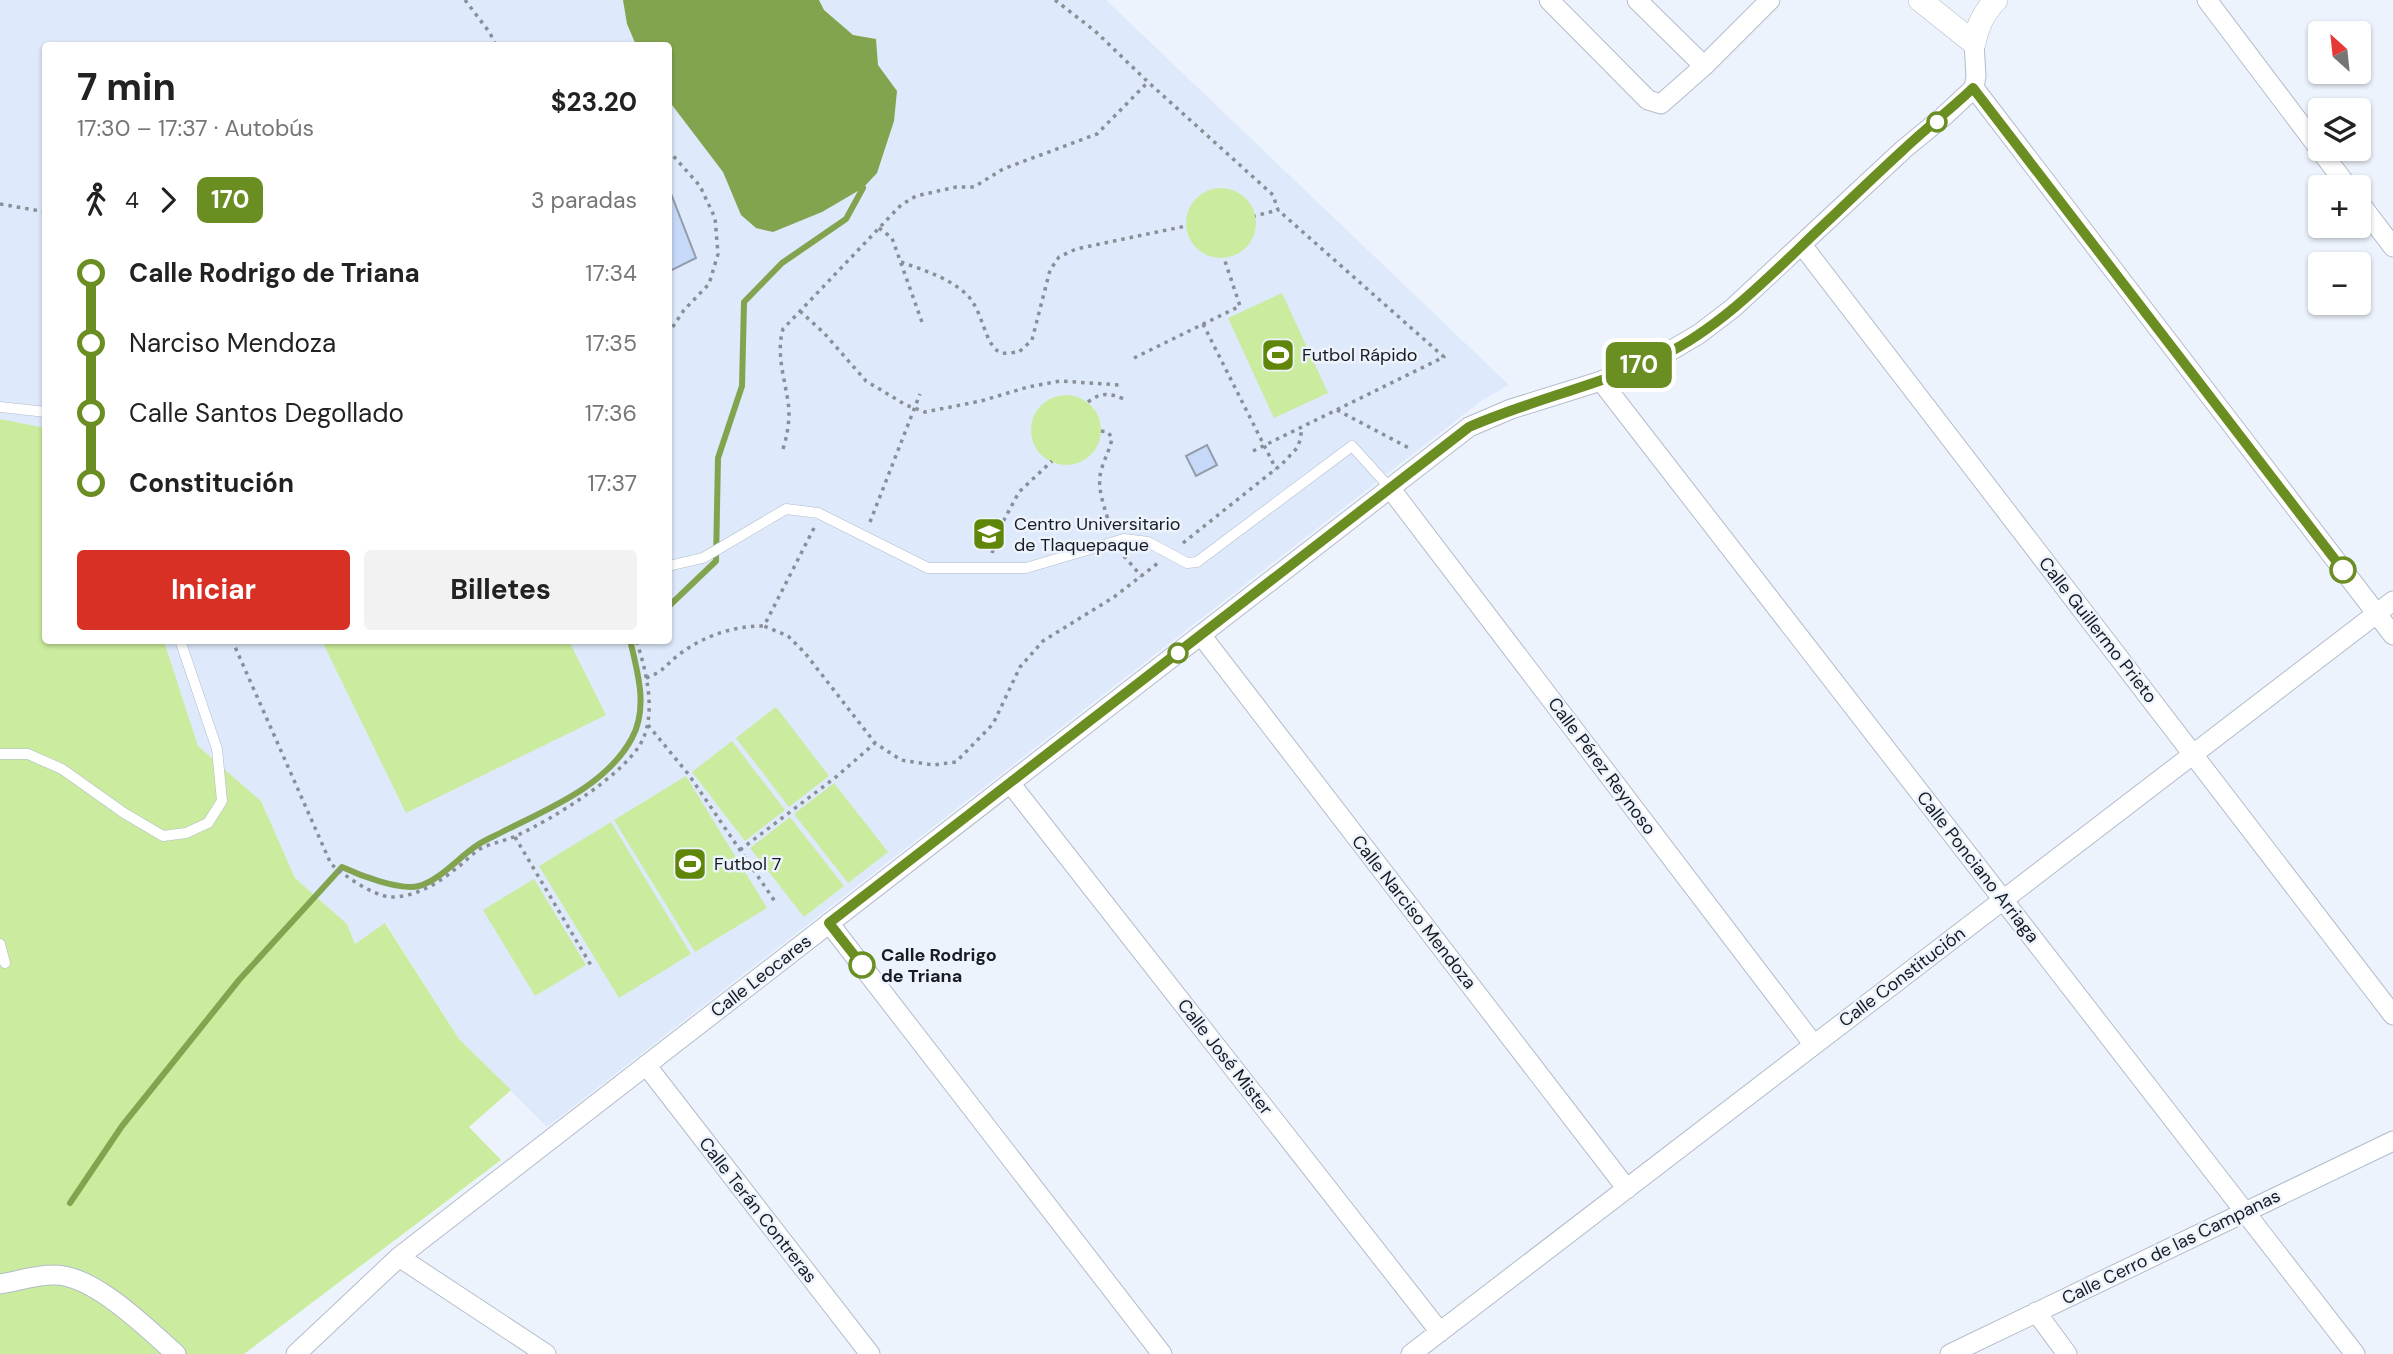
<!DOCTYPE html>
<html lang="es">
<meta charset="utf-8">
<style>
:root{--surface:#fff;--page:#f2f2f2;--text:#222;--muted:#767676;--accent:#d93025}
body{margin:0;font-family:"DM Sans",sans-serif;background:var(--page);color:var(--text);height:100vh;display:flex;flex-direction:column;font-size:26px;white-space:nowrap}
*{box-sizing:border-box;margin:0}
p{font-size:23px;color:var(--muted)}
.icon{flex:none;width:38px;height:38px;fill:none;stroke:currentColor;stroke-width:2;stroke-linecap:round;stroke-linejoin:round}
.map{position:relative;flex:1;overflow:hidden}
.drawer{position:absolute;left:42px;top:42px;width:630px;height:602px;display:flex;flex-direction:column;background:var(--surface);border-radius:7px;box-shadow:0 2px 5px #0004}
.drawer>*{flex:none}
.badge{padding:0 14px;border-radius:10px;font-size:24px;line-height:46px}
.needle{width:46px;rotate:333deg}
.buttons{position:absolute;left:2308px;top:21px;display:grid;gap:14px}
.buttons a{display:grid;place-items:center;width:63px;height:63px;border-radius:7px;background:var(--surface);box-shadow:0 2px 5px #0004;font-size:35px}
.map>.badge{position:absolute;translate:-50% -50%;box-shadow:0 0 0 4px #fff}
.legs{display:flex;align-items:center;gap:10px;height:77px;padding:0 35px;font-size:23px}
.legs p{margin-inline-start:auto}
.head{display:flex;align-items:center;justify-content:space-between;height:119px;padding:0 35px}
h1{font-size:38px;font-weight:700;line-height:52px}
.button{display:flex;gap:14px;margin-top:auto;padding:14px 35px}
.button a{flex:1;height:80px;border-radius:7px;background:var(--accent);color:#fff;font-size:28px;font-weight:700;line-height:80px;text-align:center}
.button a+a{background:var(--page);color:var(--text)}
ul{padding:0 35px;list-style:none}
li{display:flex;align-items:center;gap:24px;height:70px;font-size:26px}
li i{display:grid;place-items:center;width:10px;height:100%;margin:0 9px;background:currentColor}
li i::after{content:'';width:18px;height:18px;margin:-9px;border:5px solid;border-radius:50%;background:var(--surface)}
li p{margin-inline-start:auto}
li:first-child i{background:linear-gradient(#0000 50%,currentColor 0)}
li:last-child i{background:linear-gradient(currentColor 50%,#0000 0)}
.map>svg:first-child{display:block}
.built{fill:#dee9fb}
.green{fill:#cbec9e}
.water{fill:#83a44f}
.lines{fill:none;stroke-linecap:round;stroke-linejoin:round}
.stream{stroke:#83a44f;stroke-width:6}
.building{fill:#c6d9f8;stroke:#939caa;stroke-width:2}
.service-casing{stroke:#b3bccb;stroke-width:11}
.minor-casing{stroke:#b3bccb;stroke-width:21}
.tertiary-casing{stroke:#b3bccb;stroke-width:24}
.path{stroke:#8a8e96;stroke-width:3.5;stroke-dasharray:3.5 5;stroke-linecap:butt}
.service{stroke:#fff;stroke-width:10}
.minor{stroke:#fff;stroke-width:19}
.tertiary{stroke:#fff;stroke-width:23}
.line-1-casing{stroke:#fff;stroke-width:16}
.line-1{stroke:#6b8e23;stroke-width:10}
.stop-1-dot{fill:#fff;stroke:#6b8e23;stroke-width:3.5}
.labels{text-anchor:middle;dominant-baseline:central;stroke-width:5;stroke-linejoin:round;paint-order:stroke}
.poi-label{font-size:18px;fill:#181b21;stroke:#edf3fc;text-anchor:start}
.street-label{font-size:18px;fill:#181b21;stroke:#edf3fc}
.stop-label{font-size:18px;font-weight:bold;fill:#181b21;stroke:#edf3fc;text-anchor:start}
</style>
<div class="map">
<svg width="2393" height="1354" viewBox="0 0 2393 1354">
<rect width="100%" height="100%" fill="#edf3fc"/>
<!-- built -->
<path class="built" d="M 0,0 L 1106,0 L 1509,385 L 1481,401 L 547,1127 L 459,1039 L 386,923 L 355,945 L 347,924 L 295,878 L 261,801 L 198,746 L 164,641 L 668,640 L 668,46 L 46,46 L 45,428 L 37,427 L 0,419 Z"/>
<!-- green -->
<path class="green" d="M1186 223a35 35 0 1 1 70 0a35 35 0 1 1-70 0Z
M 1282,293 L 1328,393 L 1274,418 L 1228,318 Z
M1031 430a35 35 0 1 1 70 0a35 35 0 1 1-70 0Z
M 0,419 L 45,428 L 46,640 L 164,641 L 198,746 L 261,801 L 295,878 L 347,924 L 355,944 L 385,923 L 459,1039 L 511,1090 L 469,1127 L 501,1160 L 244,1354 L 0,1354 Z
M 322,641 L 569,641 L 606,715 L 406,813 Z
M 776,707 L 829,776 L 789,807 L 736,738 Z
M 732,741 L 785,810 L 745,841 L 692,772 Z
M 686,776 L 767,908 L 695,952 L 614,820 Z
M 834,783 L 888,852 L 848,883 L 794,814 Z
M 790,817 L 844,886 L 804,917 L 750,848 Z
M 611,822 L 691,954 L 619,998 L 539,866 Z
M 534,879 L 586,965 L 535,996 L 483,910 Z"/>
<!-- water -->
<path class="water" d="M 623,0 L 819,0 L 824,10 L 853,35 L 876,39 L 878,65 L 897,91 L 894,121 L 877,173 L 863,188 L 822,212 L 773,232 L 756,228 L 741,215 L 723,172 L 669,101 L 668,46 L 636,45 L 627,24 Z"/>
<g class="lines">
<!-- stream -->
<path class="stream" d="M 668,607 L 716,561 L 718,458 L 742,386 L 744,302 L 782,263 L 846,219 L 863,188
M 70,1203 L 122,1126 L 239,980 L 342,867 C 359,875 400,891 419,886 C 440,880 458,858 476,846 C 484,840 495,836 504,831 C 550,808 607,785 632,738 C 648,708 638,674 631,644 L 634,640"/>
</g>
<!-- building -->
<path class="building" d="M 670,191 L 696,258 L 668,272 L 668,192 Z
M 1207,445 L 1217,465 L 1196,476 L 1186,456 Z"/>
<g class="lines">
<defs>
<path id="service" d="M 0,407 L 46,412
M 668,566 L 703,558 L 786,509 L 818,513 L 928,568 L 1026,568 L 1124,539 L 1148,542 L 1187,563 L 1197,562 L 1352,446 L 1390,488
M 0,754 L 28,754 L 62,769 L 124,813 L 163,836 L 186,833 L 208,823 L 222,801 L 217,749 L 180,640
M 0,944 L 5,963"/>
<path id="minor" d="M 1549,0 L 1648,100 L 1661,104 L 1704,66 L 1770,0
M 1637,0 L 1704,66
M 2207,0 L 2348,187
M 1974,88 L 2393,635
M 2359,202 L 2393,247
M 1802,245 L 2393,1015
M 1601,381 L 2355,1354
M 1390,488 L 1814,1045
M 1201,635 L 1627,1189
M 1010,783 L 1440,1332
M 829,923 L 1162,1354
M 646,1065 L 870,1354
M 399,1257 L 546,1354
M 0,1284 C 17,1281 36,1275 54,1275 C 93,1274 148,1329 176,1354
M 2036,1312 L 2067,1354
M 296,1354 L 399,1257 L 1469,427 L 1511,409 L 1601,381 L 1665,354 L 1699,334 L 1733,308 L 1904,149 L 1943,117 L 1974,88 L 1976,76 L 1974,43
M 1411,1354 L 2393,601
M 1950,1354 L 2393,1141"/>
<path id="tertiary" d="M 1920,0 L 1974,43 C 1978,26 1983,13 1996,0"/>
</defs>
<!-- service casing -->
<use href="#service" class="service-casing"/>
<!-- minor casing -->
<use href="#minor" class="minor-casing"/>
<!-- tertiary casing -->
<use href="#tertiary" class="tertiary-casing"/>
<!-- path -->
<path class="path" d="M 465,0 L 490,33 L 496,46
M 1055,0 L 1095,31 L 1148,82 L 1273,195 L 1278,210 L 1255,216
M 668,150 L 700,186 L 715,218 L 718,254 L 709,284 L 684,310 L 668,334
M 0,204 L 46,212
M 879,228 L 892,238 L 923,325
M 901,262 C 923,270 947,277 965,293 C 984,309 984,348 1002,353 C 1007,354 1014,352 1019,352 L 1032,340 L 1050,270 L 1059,257 L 1076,249 L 1186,226
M 800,311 L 824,333 L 866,381 L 906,405 L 925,412 L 981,401 L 1028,387 L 1060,381 L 1120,385
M 1203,324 L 1276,469
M 1134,358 L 1240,306 L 1224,258
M 1088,402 C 1101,392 1109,393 1124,399
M 1337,410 L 1409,448
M 1101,431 L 1108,432 L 1112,438 C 1110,450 1104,459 1101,471 C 1096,489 1106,510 1110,527
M 783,449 C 787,436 789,425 789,411 C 787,384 775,356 783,329 L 901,205 L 916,196 L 956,187 L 974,187 L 1003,169 L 1097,134 L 1148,82
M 1253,451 L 1444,357 L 1278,210
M 870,522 L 920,394
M 814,528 L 764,626 L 788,636 L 805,653 L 875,743 L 901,760 L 933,765 L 956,762 L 993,724 L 1020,667 L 1043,641 L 1114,597 L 1158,563
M 1183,543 L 1282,464 L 1297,448 L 1301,438 L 1301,428
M 992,553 L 1004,520 L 1019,492 L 1052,461
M 1124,556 L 1141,576
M 232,640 L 331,864 C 345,876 373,896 391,897 C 416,897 439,883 458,867 C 465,862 471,855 478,850 C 490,843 506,841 518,835 C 552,819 627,774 643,739 C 656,710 646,669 636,640
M 646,678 C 664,671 663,668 677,656 C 703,636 732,626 764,626
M 648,725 L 689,775 L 776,903
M 515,837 L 592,967
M 740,850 L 836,777 L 875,743"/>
<!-- service -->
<use href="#service" class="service"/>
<!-- minor -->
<use href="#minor" class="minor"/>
<!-- tertiary -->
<use href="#tertiary" class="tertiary"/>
</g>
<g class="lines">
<defs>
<path id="line-1" d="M 862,965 L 829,923 L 1469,427 C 1533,399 1601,385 1664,355 C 1728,323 1780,265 1832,217 C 1855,195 1878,173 1902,151 C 1925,129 1950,110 1973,88 L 2343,570"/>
</defs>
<!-- line-1 casing -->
<use href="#line-1" class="line-1-casing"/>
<!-- line-1 -->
<use href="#line-1" class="line-1"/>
</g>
<!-- icons -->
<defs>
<symbol id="stadium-square" viewBox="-11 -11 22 22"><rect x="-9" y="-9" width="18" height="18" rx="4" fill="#608609" stroke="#edf3fc"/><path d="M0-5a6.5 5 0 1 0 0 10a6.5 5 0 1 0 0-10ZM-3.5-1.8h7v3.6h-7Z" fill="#fff"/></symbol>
<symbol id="university-square" viewBox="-11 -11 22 22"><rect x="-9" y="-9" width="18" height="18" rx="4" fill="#608609" stroke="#edf3fc"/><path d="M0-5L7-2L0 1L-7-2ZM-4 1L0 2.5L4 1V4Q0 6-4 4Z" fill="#fff"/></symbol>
</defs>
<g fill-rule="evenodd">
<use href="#stadium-square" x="1259" y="336" width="38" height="38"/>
<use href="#university-square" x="970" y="515" width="38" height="38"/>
<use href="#stadium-square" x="671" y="845" width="38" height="38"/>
</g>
<!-- markers -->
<g class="stop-1-dot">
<circle cx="1937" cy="122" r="9"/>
<circle cx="2343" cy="570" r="12"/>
<circle cx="1178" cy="653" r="9"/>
<circle cx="862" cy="965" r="12"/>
</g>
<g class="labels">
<!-- poi labels -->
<g class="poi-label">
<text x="1302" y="355">Futbol Rápido</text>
<text x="1014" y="524">Centro Universitario<tspan x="1014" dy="21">de Tlaquepaque</tspan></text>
<text x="714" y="864">Futbol 7</text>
</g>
<!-- street labels -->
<g class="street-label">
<text transform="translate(2098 630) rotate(52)">Calle Guillermo Prieto</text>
<text transform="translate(1602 766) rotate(53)">Calle Pérez Reynoso</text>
<text transform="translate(1978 867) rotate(52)">Calle Ponciano Arriaga</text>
<text transform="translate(1414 912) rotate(52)">Calle Narciso Mendoza</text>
<text transform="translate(761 976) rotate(-38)">Calle Leocares</text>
<text transform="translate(1902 977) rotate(-37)">Calle Constitución</text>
<text transform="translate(1225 1057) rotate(52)">Calle José Mister</text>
<text transform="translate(758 1210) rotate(52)">Calle Terán Contreras</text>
<text transform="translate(2171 1247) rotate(-26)">Calle Cerro de las Campanas</text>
</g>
<!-- stop labels -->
<g class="stop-label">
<text x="881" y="955">Calle Rodrigo<tspan x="881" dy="21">de Triana</tspan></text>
</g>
</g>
</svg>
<div class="buttons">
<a><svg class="needle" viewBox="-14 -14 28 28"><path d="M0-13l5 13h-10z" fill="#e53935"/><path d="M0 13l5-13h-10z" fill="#767676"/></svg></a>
<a><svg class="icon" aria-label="layers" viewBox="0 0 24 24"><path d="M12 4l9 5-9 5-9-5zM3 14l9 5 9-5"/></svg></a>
<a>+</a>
<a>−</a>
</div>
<b class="badge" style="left:1639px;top:365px;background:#6b8e23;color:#fff">170</b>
<section class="drawer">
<div class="head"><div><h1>7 min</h1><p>17:30 – 17:37 · Autobús</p></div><b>$23.20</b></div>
<div class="legs"><svg class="icon" aria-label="walk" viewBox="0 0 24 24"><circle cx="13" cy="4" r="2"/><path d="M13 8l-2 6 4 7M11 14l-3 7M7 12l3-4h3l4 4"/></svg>4<svg class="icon" aria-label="forward" viewBox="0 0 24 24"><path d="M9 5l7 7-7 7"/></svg><b class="badge" style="background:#6b8e23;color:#fff">170</b><p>3 paradas</p></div>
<ul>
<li><i style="color:#6b8e23"></i><b>Calle Rodrigo de Triana</b><p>17:34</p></li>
<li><i style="color:#6b8e23"></i><span>Narciso Mendoza</span><p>17:35</p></li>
<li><i style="color:#6b8e23"></i><span>Calle Santos Degollado</span><p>17:36</p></li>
<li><i style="color:#6b8e23"></i><b>Constitución</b><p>17:37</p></li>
</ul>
<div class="button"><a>Iniciar</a><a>Billetes</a></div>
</section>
</div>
